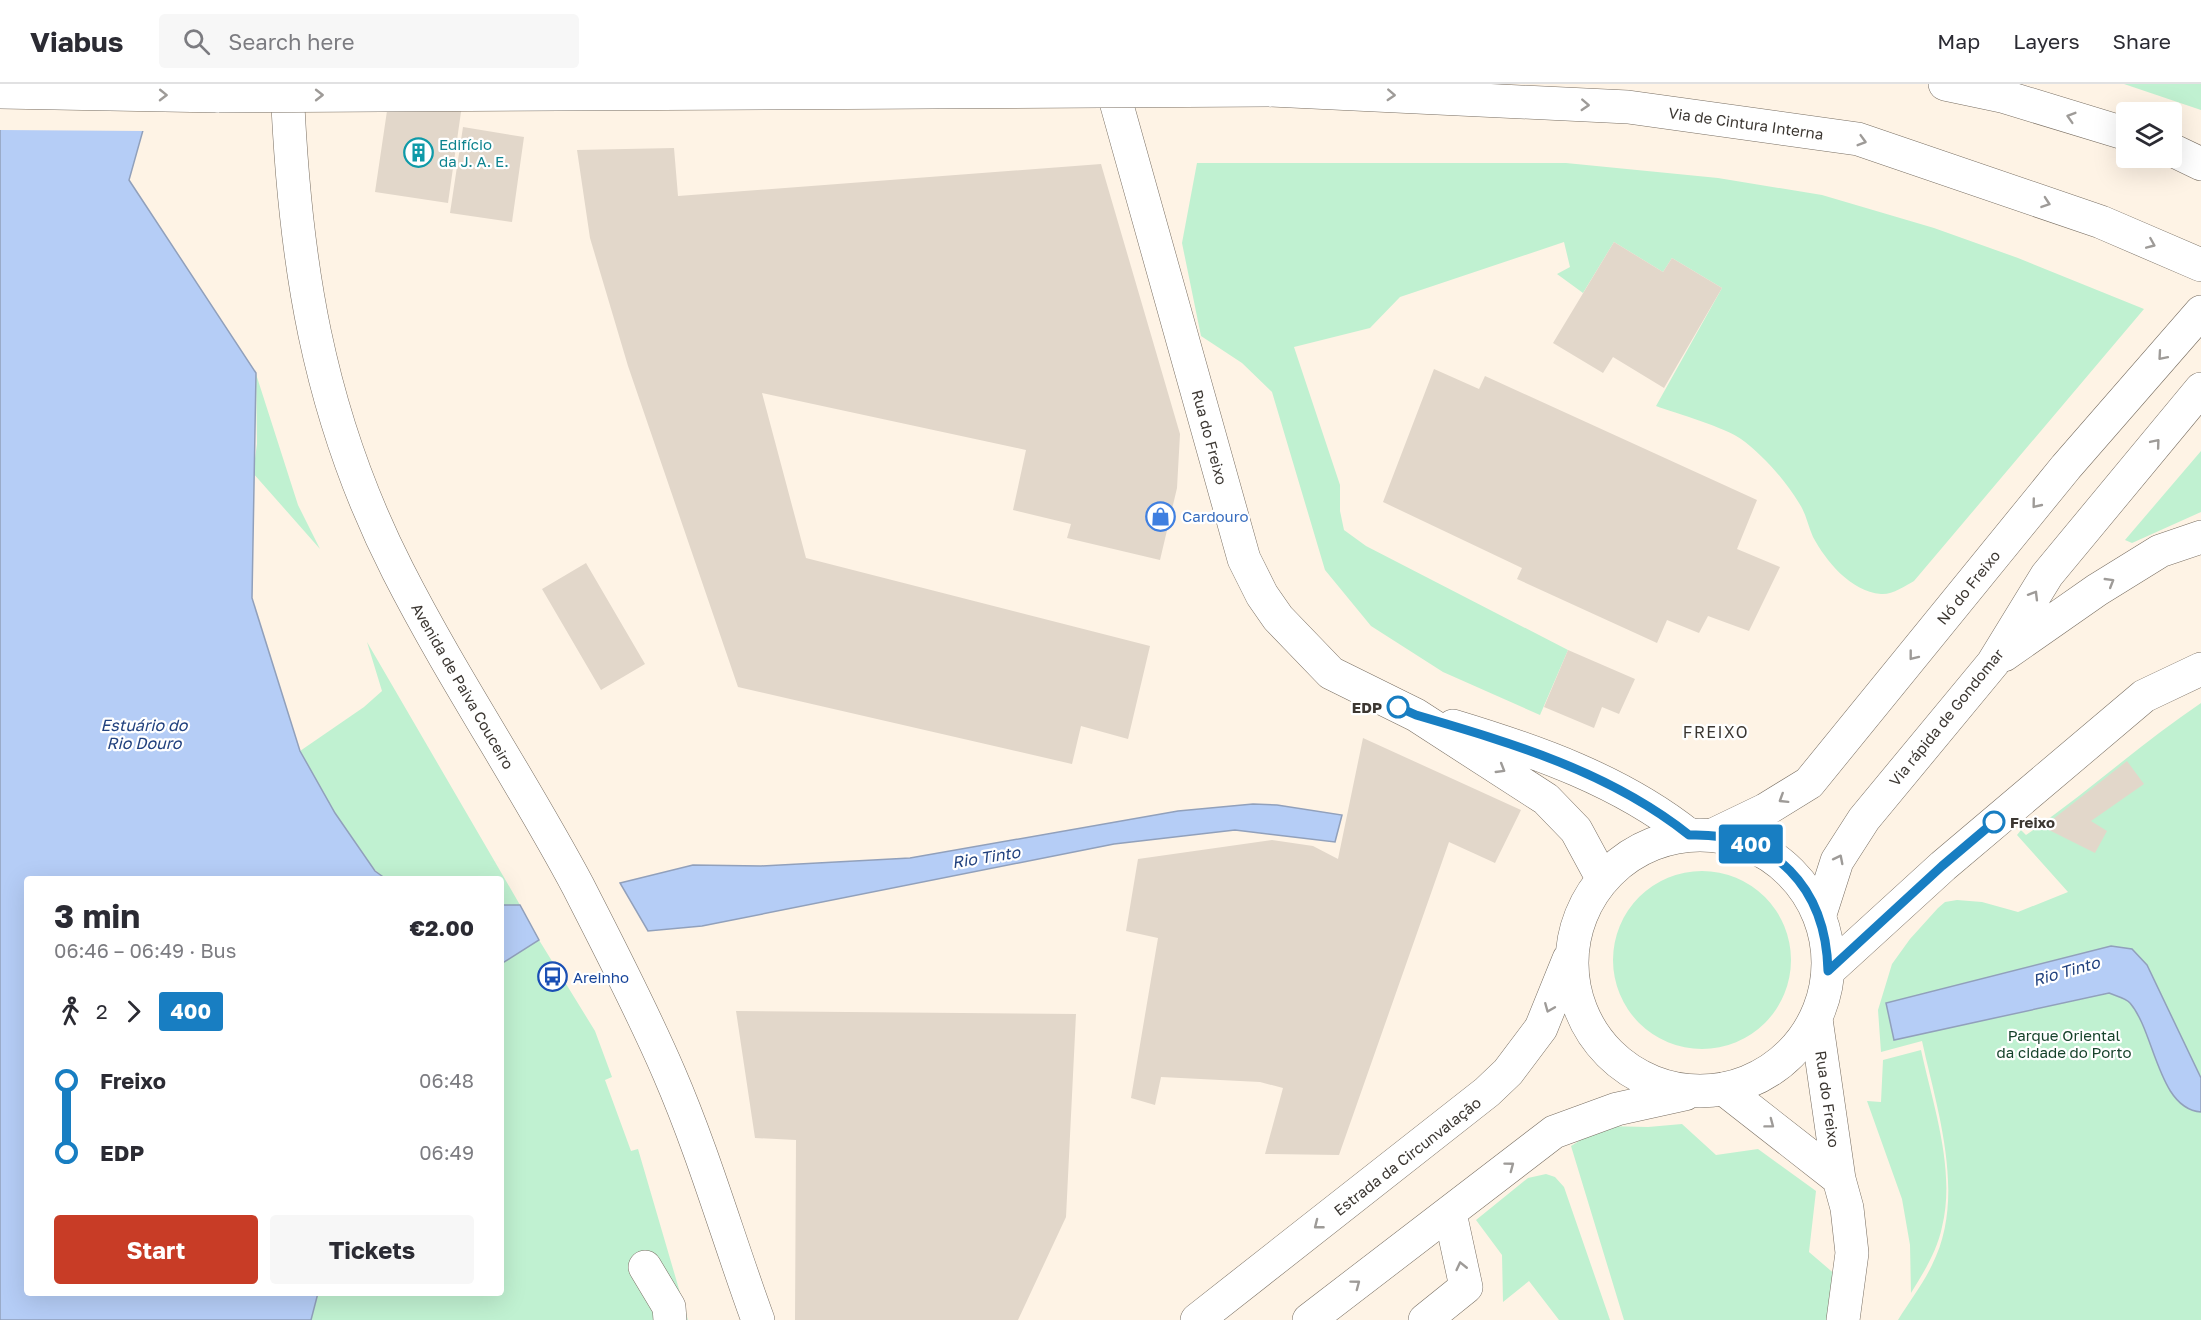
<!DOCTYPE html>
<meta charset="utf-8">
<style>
:root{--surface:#fff;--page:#f7f7f7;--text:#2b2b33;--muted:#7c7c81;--line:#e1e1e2;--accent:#c83c26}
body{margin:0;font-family:"Golos Text",sans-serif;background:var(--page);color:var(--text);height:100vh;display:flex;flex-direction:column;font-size:22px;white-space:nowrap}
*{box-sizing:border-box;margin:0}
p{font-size:20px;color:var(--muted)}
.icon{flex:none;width:33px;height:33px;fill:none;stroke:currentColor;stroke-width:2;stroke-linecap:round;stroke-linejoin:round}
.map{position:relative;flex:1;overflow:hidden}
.details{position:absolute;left:24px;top:792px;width:480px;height:420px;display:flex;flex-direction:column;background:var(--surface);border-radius:6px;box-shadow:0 6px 24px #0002}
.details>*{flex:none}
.badge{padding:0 12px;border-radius:4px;font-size:21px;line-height:39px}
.tools{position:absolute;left:2116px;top:18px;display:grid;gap:12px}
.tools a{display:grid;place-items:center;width:66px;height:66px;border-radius:6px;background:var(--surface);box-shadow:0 6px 24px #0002;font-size:30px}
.map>.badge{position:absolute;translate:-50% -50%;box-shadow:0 0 0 3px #fff}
.legs{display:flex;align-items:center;gap:9px;height:66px;padding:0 30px;font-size:20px}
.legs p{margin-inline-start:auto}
.headline{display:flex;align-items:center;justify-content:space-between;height:102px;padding:0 30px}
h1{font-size:33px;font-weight:700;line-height:45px}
.button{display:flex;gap:12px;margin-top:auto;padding:12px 30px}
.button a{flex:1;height:69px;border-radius:6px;background:var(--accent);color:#fff;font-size:24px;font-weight:700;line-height:69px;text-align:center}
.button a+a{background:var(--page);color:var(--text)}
ul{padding:0 30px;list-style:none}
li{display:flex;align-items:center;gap:21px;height:72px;font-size:22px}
li i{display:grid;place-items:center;width:9px;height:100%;margin:0 8px;background:currentColor}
li i::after{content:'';width:15px;height:15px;margin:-8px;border:4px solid;border-radius:50%;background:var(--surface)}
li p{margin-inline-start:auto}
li:first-child i{background:linear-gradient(#0000 50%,currentColor 0)}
li:last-child i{background:linear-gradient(currentColor 50%,#0000 0)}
header{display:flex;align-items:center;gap:36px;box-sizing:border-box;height:84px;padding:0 30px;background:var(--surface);border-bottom:2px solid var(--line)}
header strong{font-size:28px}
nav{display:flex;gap:33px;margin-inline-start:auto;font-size:21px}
.search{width:420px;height:54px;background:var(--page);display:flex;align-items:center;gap:15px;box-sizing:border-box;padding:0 21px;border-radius:6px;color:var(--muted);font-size:22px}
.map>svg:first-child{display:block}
.green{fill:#c0f1d1}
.water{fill:#b5cdf6;stroke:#91a0bb;stroke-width:1.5}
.pier{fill:#fef3e5}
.building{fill:#e2d7ca}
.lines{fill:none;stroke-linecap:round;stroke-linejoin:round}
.minor-casing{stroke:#786e62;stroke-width:34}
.major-casing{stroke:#786e62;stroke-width:34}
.highway-casing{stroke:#786e62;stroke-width:34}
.minor{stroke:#fff;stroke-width:33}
.major{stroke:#fff;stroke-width:33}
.highway{stroke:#fff;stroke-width:33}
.highway-bridge-casing{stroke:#786e62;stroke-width:34;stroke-linecap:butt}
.highway-bridge{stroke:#fff;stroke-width:33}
.oneway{stroke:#9e9b98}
.line-1-casing{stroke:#fff;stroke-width:14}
.line-1{stroke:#187ec2;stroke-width:9}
.stop-1-dot{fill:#fff;stroke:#187ec2;stroke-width:3}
.labels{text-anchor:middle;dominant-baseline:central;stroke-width:4.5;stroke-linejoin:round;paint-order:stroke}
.street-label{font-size:15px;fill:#3c3732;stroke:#fff}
.culture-label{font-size:15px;fill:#0d838f;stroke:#fff;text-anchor:start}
.shop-label{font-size:15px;fill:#366cbe;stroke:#fff;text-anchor:start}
.stop-label{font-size:15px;font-weight:bold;fill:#3c3732;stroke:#fff;text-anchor:end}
.transit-label{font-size:15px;fill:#164399;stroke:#fff;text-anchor:start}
.park-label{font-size:15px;fill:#15422a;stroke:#fff}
.water-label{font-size:16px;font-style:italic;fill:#21417e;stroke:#fff}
.neighbourhood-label{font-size:16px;letter-spacing:1.5px;fill:#3c3732;stroke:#fff}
</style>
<header>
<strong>Viabus</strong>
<div class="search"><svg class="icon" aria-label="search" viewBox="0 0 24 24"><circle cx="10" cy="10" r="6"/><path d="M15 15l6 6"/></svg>Search here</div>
<nav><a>Map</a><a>Layers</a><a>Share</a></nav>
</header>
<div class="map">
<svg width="2201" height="1236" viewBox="0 0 2201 1236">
<rect width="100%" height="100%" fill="#fef3e5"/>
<!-- green -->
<path class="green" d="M 2124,0 L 2201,0 L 2201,26 Z
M 1197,79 L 1566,79 L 1718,94 L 1822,111 L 1934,144 L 2018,174 L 2144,225 L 1914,497 C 1905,502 1892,511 1881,510 C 1850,507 1826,477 1813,453 C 1808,442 1806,429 1799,419 C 1785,396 1763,371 1741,355 C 1727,344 1675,329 1656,322 L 1722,204 L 1672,174 L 1663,188 L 1614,158 L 1583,209 L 1557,190 L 1570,183 L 1564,158 L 1400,213 L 1370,244 L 1294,263 L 1340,401 L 1340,427 L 1344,446 L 1366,462 L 1568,566 L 1540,631 L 1443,588 L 1371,542 L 1325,486 L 1272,308 L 1242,279 L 1201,252 L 1182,159 Z
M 256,290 L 298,421 L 320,465 L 253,389 L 257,360 Z
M 2201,367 L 2201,428 L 2132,459 L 2125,456 Z
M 367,558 L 520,821 L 501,821 L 501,795 L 386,795 C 353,772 320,704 300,667 L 364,623 L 382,607 Z
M 2201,619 L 2201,1236 L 1898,1236 C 1909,1218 1923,1200 1932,1181 C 1967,1113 1937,1026 1922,957 L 1881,968 L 1878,926 L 1892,880 L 1910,855 L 1938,824 L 1945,818 L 1957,816 L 1982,818 L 2018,828 L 2068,808 L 2017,751 L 2021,746 L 2026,751 C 2087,709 2140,660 2201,619 Z
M1613 876a89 89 0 1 1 178 0a89 89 0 1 1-178 0Z
M 539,856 L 595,947 L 612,993 L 605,996 L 631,1067 L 638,1065 L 688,1236 L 311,1236 L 318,1209 L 501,1209 L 501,880 Z
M 1921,966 C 1933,1021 1956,1086 1942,1143 C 1937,1167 1924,1188 1911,1209 L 1910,1161 L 1902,1115 L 1867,1017 L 1881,1018 L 1883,976 Z
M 1682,1040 L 1716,1071 L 1758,1065 L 1816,1107 L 1809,1168 L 1837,1192 L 1828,1236 L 1624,1236 L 1571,1062 L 1603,1042 L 1648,1043 Z
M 1546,1090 L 1555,1093 L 1564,1103 L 1610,1236 L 1559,1236 L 1529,1197 L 1503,1218 L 1502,1171 L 1476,1136 L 1528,1094 Z"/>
<!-- water -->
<path class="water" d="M 0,0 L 156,0 L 129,96 L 256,289 L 252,514 L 300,667 L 335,729 L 375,787 L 386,795 L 27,795 L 27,1209 L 318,1209 L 311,1236 L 0,1236 Z
M 1253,720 L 1277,721 L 1342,731 L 1335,758 L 1235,746 L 1114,760 L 702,842 L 648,847 L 620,799 L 693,781 L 761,782 L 910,774 L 1178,727 Z
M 501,821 L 520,821 L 539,856 L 501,880 Z
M 2111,862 L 2132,865 L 2147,881 L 2201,994 L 2201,1028 C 2158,1025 2155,948 2130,919 C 2126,914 2116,912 2109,909 L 1894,956 L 1886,919 Z"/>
<!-- pier -->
<path class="pier" d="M 0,0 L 159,0 L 145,47 L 0,46 Z"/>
<!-- building -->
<path class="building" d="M 391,0 L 465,0 L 448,119 L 375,108 Z
M 463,43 L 524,53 L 512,138 L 450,129 Z
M 674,64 L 678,112 L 1101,80 L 1180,350 L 1177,404 L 1160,476 L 1067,454 L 1071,440 L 1013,426 L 1026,366 L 762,309 L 806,474 L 1150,562 L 1128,655 L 1081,642 L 1072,680 L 738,603 L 628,282 L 590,154 L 577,66 Z
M 1614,158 L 1663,188 L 1672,174 L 1722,204 L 1664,304 L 1613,273 L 1603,289 L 1553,259 Z
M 1434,285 L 1479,305 L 1485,292 L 1757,416 L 1737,465 L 1780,483 L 1749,547 L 1708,532 L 1699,549 L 1667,536 L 1657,559 L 1517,495 L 1522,484 L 1383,418 Z
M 586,479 L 645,580 L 601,606 L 542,505 Z
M 1568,566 L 1635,595 L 1619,630 L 1602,623 L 1594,644 L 1544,623 Z
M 1363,654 L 1521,726 L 1495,779 L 1449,758 L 1339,1071 L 1265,1070 L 1283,1004 L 1260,998 L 1161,993 L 1155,1021 L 1131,1014 L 1158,854 L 1126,847 L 1138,775 L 1272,756 L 1313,762 L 1338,775 Z
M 2127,677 L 2144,700 L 2091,737 L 2107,747 L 2095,769 L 2043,743 Z
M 736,927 L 1076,930 L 1066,1133 L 1018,1236 L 795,1236 L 796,1056 L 755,1054 Z"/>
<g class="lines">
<defs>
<path id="minor" d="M 1816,935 L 1839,1095 L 1847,1124 L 1852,1169 L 1843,1236
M 1724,1005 L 1839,1095
M 645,1183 L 669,1223 L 670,1236
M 1425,1236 L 1466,1203 L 1450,1129"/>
<path id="major" d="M 287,0 C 294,175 317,328 398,487 C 453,595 521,695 578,802 C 609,863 642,926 669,989 C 704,1070 728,1154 758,1236
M 1111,0 L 1244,475 L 1262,511 L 1278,534 L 1331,589 L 1416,631 L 1546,715 L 1576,746 L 1602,794
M 1453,642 C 1536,667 1621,697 1689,751
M1572 879a128 128 0 1 1 256 0a128 128 0 1 1-256 0Z
M 1828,887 L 1943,782 L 2144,612 L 2201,585
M 1197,1236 L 1487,1008 L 1508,988 L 1541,944 L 1569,875
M 1309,1236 L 1554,1048 L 1617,1025 L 1685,1010"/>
<path id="highway" d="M 1945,0 L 2002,12 L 2127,50
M 1269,6 L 1628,23 L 1858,55 L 2101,138 L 2201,181
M 0,8 L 219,12
M 2172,66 L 2201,80
M 2004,571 L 2097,506 L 2160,467 L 2201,453
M 1715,750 L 1765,726 L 1809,699 L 2066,383 L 2201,228
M 1820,830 L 1837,777 L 1864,735 L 1993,579 L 2047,491 L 2201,305"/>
</defs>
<!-- minor casing -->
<use href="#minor" class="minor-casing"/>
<!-- major casing -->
<use href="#major" class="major-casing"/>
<!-- highway casing -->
<use href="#highway" class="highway-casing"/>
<!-- minor -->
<use href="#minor" class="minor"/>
<!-- major -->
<use href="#major" class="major"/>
<!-- highway -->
<use href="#highway" class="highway"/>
<defs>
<path id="highway-bridge" d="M 219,12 L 1269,6"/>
</defs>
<!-- highway-bridge casing -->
<use href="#highway-bridge" class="highway-bridge-casing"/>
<!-- highway-bridge -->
<use href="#highway-bridge" class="highway-bridge"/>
</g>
<!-- one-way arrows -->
<defs><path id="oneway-chevron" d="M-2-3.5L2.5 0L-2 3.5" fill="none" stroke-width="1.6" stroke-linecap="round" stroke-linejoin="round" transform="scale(1.5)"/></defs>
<g class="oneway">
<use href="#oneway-chevron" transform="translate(163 11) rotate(1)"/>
<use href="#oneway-chevron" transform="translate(319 11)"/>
<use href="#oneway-chevron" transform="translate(1391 11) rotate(3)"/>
<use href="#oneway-chevron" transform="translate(1585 21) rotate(3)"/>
<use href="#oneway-chevron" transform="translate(2071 33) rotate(-163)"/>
<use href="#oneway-chevron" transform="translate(1862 57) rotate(16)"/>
<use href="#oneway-chevron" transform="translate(2046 119) rotate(19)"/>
<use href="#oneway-chevron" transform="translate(2151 160) rotate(23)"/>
<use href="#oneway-chevron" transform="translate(2162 272) rotate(131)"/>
<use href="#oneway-chevron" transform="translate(2156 359) rotate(-50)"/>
<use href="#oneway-chevron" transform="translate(2036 420) rotate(129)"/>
<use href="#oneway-chevron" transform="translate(2110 498) rotate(-31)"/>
<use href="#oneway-chevron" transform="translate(2034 511) rotate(-59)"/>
<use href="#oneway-chevron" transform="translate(1913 572) rotate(128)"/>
<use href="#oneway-chevron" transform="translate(1501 685) rotate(31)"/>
<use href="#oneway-chevron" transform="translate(1783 715) rotate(148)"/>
<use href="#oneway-chevron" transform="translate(1839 775) rotate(-63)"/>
<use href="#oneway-chevron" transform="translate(1549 924) rotate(112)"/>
<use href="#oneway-chevron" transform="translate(1770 1040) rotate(37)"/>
<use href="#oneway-chevron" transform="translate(1510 1082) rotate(-37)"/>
<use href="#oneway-chevron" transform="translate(1318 1141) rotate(142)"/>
<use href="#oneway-chevron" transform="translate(1461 1182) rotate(-103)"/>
<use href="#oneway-chevron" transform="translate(1356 1200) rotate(-37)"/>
</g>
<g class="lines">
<defs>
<path id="line-1" d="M 1398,623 L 1416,631 C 1512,659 1610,688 1689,751 C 1775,748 1826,804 1828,887 L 1942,782 L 1994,738"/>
</defs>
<!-- line-1 casing -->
<use href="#line-1" class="line-1-casing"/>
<!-- line-1 -->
<use href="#line-1" class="line-1"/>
</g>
<!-- icons -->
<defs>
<symbol id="building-ring" viewBox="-11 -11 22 22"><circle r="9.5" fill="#fff" stroke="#0f9aa8" stroke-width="1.5"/><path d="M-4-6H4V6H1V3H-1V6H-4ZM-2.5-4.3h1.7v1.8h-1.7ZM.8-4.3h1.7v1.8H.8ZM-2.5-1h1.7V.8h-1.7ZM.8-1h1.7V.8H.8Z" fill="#0f9aa8"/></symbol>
<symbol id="shop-ring" viewBox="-11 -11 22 22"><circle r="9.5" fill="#fff" stroke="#3f7fe0" stroke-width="1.5"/><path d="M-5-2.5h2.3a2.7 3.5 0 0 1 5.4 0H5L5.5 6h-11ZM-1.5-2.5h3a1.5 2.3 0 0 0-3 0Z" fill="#3f7fe0"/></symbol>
<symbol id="bus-ring" viewBox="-11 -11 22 22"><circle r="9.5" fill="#fff" stroke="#1a4fb4" stroke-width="1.5"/><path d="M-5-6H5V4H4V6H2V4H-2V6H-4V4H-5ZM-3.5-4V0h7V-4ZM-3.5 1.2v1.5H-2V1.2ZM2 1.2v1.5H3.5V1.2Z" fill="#1a4fb4"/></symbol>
</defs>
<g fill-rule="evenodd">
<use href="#building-ring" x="402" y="52" width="33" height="33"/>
<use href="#shop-ring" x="1144" y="416" width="33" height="33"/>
<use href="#bus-ring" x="536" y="876" width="33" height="33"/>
</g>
<!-- markers -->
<g class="stop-1-dot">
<circle cx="1398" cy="623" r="10"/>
<circle cx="1994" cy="738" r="10"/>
</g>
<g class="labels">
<!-- street labels -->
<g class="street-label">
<text transform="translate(1746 39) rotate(8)">Via de Cintura Interna</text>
<text transform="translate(1210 353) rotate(75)">Rua do Freixo</text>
<text transform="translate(1968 503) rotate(-51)">Nó do Freixo</text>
<text transform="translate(463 602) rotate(60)">Avenida de Paiva Couceiro</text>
<text transform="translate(1946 633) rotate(-51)">Via rápida de Gondomar</text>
<text transform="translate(1828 1015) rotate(82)">Rua do Freixo</text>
<text transform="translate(1407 1072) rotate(-38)">Estrada da Circunvalação</text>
</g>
<!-- culture labels -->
<g class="culture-label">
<text x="439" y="60">Edifício<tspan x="439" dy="17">da J. A. E.</tspan></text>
</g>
<!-- shop labels -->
<g class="shop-label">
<text x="1182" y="432">Cardouro</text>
</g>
<!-- stop labels -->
<g class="stop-label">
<text x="1382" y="623">EDP</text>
<text x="2010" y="738" text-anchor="start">Freixo</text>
</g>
<!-- transit labels -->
<g class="transit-label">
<text x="573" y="893">Areinho</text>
</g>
<!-- park labels -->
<g class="park-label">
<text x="2064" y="951">Parque Oriental<tspan x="2064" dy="17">da cidade do Porto</tspan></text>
</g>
<!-- water labels -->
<g class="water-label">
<text x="144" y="641">Estuário do<tspan x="144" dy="18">Rio Douro</tspan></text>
<text transform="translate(986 773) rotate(-9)">Rio Tinto</text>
<text transform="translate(2066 887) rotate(-16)">Rio Tinto</text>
</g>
<!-- neighbourhood labels -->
<g class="neighbourhood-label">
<text x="1716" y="648">FREIXO</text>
</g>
</g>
</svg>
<div class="tools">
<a><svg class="icon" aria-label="layers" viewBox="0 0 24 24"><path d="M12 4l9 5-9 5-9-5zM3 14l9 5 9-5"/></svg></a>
</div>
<b class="badge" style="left:1751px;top:760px;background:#187ec2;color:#fff">400</b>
<section class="details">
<div class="headline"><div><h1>3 min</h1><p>06:46 – 06:49 · Bus</p></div><b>€2.00</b></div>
<div class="legs"><svg class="icon" aria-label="walk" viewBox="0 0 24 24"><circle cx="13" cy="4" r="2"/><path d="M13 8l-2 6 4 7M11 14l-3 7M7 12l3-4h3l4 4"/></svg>2<svg class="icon" aria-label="forward" viewBox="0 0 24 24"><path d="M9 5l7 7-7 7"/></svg><b class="badge" style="background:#187ec2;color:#fff">400</b></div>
<ul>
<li><i style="color:#187ec2"></i><b>Freixo</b><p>06:48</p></li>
<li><i style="color:#187ec2"></i><b>EDP</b><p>06:49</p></li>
</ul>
<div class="button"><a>Start</a><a>Tickets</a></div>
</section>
</div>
